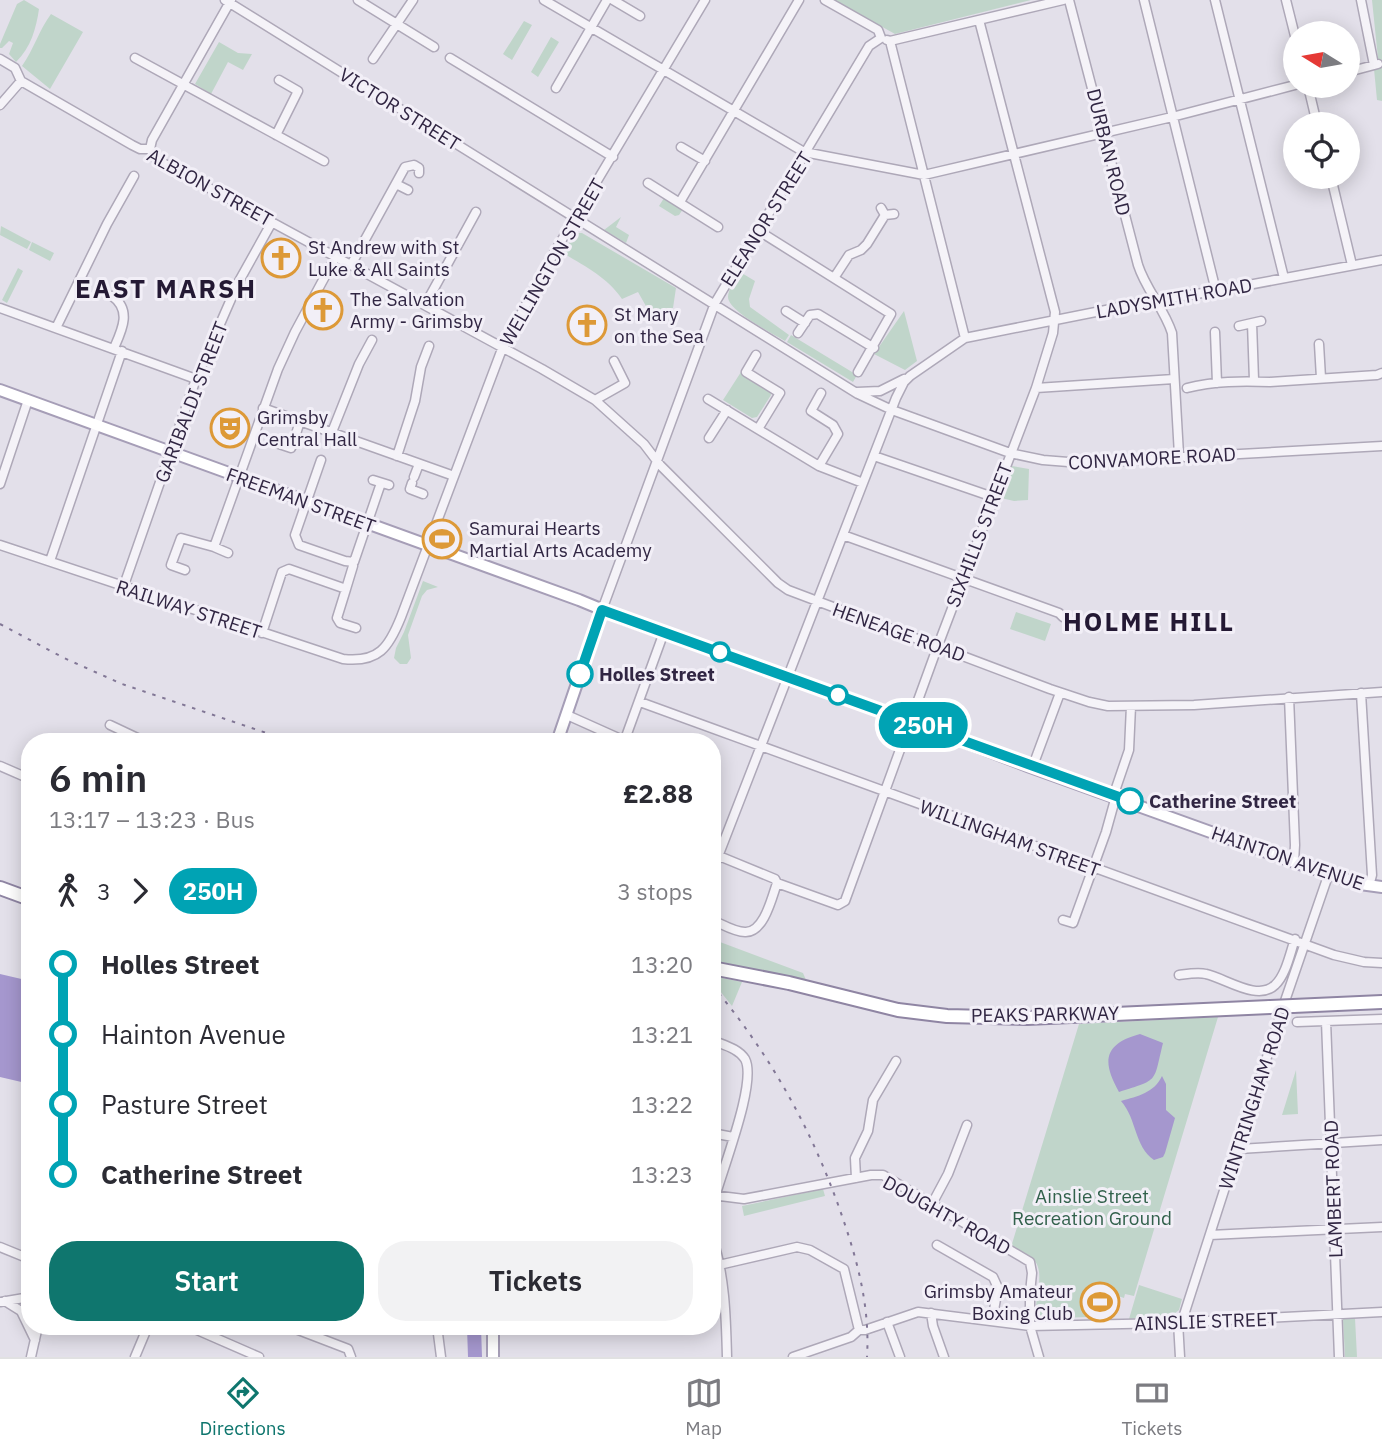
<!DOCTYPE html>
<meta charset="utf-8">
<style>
:root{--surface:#fff;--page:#f2f2f3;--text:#2b2b33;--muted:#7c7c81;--line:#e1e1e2;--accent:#0f766e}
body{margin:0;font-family:"IBM Plex Sans",sans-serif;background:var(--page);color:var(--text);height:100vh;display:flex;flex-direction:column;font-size:26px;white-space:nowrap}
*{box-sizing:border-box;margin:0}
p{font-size:23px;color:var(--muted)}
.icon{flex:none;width:38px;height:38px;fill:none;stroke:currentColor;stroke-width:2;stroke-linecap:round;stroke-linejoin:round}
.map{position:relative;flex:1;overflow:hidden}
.drawer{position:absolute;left:21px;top:733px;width:700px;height:602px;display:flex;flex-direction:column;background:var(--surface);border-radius:28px;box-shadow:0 4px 18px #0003}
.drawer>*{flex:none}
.badge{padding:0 14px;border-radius:23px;font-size:24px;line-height:46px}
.needle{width:46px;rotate:281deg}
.tools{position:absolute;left:1283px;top:21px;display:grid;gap:14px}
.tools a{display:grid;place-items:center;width:77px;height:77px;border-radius:50%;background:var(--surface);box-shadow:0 4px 18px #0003;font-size:35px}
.map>.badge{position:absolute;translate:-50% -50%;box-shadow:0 0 0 4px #fff}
.legs{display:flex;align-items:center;gap:10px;height:77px;padding:0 28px;font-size:23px}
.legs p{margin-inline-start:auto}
.headline{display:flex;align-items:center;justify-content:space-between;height:119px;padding:0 28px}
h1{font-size:38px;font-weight:600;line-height:52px}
.primary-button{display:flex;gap:14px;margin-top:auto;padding:14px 28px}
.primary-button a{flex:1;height:80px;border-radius:28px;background:var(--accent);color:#fff;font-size:28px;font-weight:600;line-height:80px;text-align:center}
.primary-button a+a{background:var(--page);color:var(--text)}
ul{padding:0 28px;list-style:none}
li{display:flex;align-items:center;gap:24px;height:70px;font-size:26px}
li i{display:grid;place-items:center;width:10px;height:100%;margin:0 9px;background:currentColor}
li i::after{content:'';width:18px;height:18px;margin:-9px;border:5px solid;border-radius:50%;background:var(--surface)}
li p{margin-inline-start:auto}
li:first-child i{background:linear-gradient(#0000 50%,currentColor 0)}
li:last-child i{background:linear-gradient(currentColor 50%,#0000 0)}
.tab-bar{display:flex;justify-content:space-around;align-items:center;height:98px;border-top:2px solid var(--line);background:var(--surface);font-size:19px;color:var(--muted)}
.tab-bar a{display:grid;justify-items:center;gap:4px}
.tab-bar .selected{color:var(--accent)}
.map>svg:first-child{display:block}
.green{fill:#c0d5ca}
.water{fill:#a597ce}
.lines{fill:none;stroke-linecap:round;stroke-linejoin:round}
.minor-casing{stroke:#aea8b8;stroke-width:11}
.major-casing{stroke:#a69eb7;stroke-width:14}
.highway-casing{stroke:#8f85a3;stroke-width:16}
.minor{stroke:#f5f3f8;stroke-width:8}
.major{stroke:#fff;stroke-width:10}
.highway{stroke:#fff;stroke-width:12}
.rail{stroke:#827796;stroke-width:2;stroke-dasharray:3.5 7;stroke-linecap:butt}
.highway-bridge-casing{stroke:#8f85a3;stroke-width:16;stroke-linecap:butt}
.highway-bridge{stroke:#fff;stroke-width:12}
.line-1-casing{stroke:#fff;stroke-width:16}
.line-1{stroke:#00a3b4;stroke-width:10}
.stop-1-dot{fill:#fff;stroke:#00a3b4;stroke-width:3.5}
.labels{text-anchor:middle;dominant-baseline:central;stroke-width:6;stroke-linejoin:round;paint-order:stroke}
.street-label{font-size:19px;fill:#312643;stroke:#f2eff7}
.poi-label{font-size:19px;fill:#312643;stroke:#f2eff7;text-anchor:start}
.stop-label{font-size:19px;font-weight:bold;fill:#312643;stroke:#f2eff7;text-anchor:start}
.park-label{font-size:19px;fill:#32614c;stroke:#f2eff7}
.district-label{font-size:26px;font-weight:bold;letter-spacing:2px;fill:#241934;stroke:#f2eff7}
</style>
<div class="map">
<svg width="1382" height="1357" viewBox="0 0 1382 1357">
<rect width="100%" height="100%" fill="#e3e0ea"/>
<!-- green -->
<path class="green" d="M 24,0 L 39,9 C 36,29 31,47 16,62 L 9,54 L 13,43 L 9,41 L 2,48 L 0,48 L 0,44 L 17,4 Z
M 834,0 L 1031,0 L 895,34 Z
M 1372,0 L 1382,0 L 1382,101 L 1377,100 L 1374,69 L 1379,68 Z
M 51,14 L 83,32 L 50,89 L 22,66 C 34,49 39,30 51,14 Z
M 524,21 L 532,25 L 512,60 L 503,54 Z
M 551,37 L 559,42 L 538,77 L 531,72 Z
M 219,42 L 238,53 L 252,54 L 243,70 L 228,62 L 211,94 L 195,84 Z
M 664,198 L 683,209 L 679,215 L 675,216 L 659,206 Z
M 621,217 L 616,227 L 629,235 L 626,243 L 604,230 Z
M 1,226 L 31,242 L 27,249 L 0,235 Z
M 575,233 L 582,233 L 676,288 L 673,308 L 651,315 L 638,292 L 622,299 C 607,277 586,267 563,253 Z
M 32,242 L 54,253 L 50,261 L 29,250 Z
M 18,268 L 23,271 L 7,303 L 2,300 Z
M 740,272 L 755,281 L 749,299 L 750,307 L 789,335 L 785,341 C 772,333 728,311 728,297 C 728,289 736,279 740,272 Z
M 904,311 L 917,361 L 905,370 L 874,354 Z
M 791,335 L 857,375 L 853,382 L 787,342 Z
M 741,372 L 770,390 L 771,395 L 757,417 L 752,418 L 723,400 Z
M 1012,466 L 1029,469 L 1028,500 L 1014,501 L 1001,498 Z
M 423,581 L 438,587 L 427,590 L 422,596 L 408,635 L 411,658 L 407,664 L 400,664 L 394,658 L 396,648 L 404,632 Z
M 1016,612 L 1051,624 L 1045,641 L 1010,629 Z
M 712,939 L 803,973 L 806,980 L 712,960 Z
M 712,976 L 742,982 L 732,1006 L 712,981 Z
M 1218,1017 L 1134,1296 L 1125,1294 L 1124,1298 L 1115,1295 L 1115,1292 L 1090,1286 L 1086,1303 L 1112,1310 L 1112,1316 L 1037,1319 C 1032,1301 1048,1271 1032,1258 C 1027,1253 1018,1250 1011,1247 L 1079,1024 Z
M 1296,1070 L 1298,1114 L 1282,1115 Z
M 823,1189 L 825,1196 L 744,1216 L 742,1206 Z
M 1139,1285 L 1182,1299 L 1179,1310 L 1174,1314 L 1129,1319 Z
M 1355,1318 L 1357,1357 L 1345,1357 L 1343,1319 Z"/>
<!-- water -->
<path class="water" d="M 0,974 L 30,981 L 30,1084 L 0,1077 Z
M 1140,1034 L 1163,1043 C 1153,1083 1160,1079 1119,1092 C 1102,1062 1103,1044 1140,1034 Z
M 1162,1076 L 1166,1084 L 1166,1110 L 1175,1118 L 1165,1153 L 1163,1157 L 1154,1160 C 1134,1146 1137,1119 1121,1101 C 1138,1096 1154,1093 1162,1076 Z
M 467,1327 L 481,1327 L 482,1357 L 468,1357 Z"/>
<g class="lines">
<defs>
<path id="minor" d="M 225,0 L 858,394 L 892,410 L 1010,453 L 1043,460 L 1081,463 L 1169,459 L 1179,455 L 1185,457 L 1382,446
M 358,0 L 434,47
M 544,0 L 804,152 L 924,175 L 1172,117 L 1295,85
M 613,0 L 640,16
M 825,0 L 878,30 L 881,38
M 1069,0 L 1138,265 C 1146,290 1164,308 1172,333 L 1179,455
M 1144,0 L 1216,291
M 1215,0 L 1284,278
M 1286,0 L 1295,36
M 1361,0 L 1374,65
M 887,40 L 890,41 L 1063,0
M 890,41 L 965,338
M 135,58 L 324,161
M 450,58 L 613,157
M 0,59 L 15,68 L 21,81 L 132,145 L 140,149 L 150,149
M 373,59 L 413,0
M 1348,72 L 1378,64
M 1308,86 L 1317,124
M 556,88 L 607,0
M 0,105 L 21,81
M 276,135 L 298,91 L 279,80
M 681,147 L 705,161
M 150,149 L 155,158 L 163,163 L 542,369 L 595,400 L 644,444 L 660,465 L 778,583 L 788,590 L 1050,689 L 1089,702 L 1108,706 L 1194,705 L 1382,692
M 150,149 L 152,140 L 231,0
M 1331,177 L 1352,265
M 648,183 L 718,227
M 396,184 L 408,190
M 680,202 L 799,0
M 881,208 L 885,215 L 894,214
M 759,231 L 891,314 L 858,372
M 351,265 L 405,167 L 414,165 L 419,168 L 419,173
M 834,278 L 849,255 L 861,250 L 867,244 L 885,215
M 112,296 C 132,310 122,330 114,348
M 425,305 L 476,212
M 0,308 L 196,379
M 786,311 L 805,323
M 1239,326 L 1252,323
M 56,328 L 107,224 L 134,176
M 1215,332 L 1217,383
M 798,333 L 810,315 L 818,314 L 874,348
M 1319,344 L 1321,378
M 756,355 L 746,372 L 780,393 L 758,429
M 1254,380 L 1252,323 L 1261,321
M 1036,388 L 1174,379
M 1187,388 C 1214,381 1242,381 1270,382 L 1377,375 L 1382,373
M 857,392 L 880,391 L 904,379
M 708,399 L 819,466 L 863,483
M 595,400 L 625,383 L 614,361
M 263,408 L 454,476
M 332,432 L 359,364 L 372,340
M 296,434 L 300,421
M 709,438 L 727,410
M 276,443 L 291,448 L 294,441
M 397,456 L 415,401 L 421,367 L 429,346
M 874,456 L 993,497
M 321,460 L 295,535 L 299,545 L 345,561 L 354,562 L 381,483
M 819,466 L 838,434 L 833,425 L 811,411 L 821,393
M 414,477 L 419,464
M 373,480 L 389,485
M 412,483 L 410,489 L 423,494
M 0,484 L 28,400
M 843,535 L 1059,613 L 1063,617
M 0,545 L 343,659 C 379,663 389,647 401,617 L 502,349 L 554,253 L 705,0
M 214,547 L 278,369 L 295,332 L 336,256
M 50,561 L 122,351
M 185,570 L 171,565 L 181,538 L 214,547 L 228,553
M 123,588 L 196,379 L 238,283 L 272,222
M 346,589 L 353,566
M 602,610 L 715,303 L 869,46 L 881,38
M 262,633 L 282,572 L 289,569 L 346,589 L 337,618 L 340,623 L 356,628
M 1361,693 L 1372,875 L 1369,886
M 1289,697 L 1295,845 L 1294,862
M 640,702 L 1334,955 L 1364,962 L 1382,963
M 567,715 L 625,741
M 110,725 L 146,742
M 624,742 L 664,632
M 0,766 L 30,779
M 1030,767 L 1034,763 L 1060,693
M 1111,794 L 1115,791 L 1129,750 L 1131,706
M 712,872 L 896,398 L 904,382 L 910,376 L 965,338 L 1156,300 L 1216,291 L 1382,260
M 777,883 L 838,905 L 845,901 L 937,648 L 1036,388 L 1053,333 L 1055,312 L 979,20
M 712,920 C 722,924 734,932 745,932 C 764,933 772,897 777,883 L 775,879 L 719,856
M 1063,920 L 1073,923 L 1106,832 L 1116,796
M 1179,975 C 1187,974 1198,972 1206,974 C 1225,978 1258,1002 1275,985 C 1286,975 1290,953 1295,939
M 1326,1021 L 1339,1357
M 1297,1022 L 1382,1019
M 712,1040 C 723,1045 738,1048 745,1059 C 758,1083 719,1177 712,1208
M 712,1133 L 733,1137
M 1239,1149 L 1382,1140
M 856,1178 L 855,1158 L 868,1131 L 873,1100 L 896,1061
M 712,1195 L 744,1199 L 871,1175 L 883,1175 L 1030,1262 L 1032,1273 L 1030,1293 L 1030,1326 L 1039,1357
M 932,1204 L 948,1174 L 967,1125
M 1210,1235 L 1382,1227
M 712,1237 C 725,1275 726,1317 727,1357
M 937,1245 L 993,1277 L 998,1288 L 992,1321
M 0,1247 L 27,1258
M 719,1265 L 797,1247 L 810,1250 L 844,1269 L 859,1330
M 5,1301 L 21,1311 L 35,1340
M 0,1302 L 30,1297
M 931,1313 L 933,1326 L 944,1357
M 887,1322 L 900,1357
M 1178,1322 L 1183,1318 L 1286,998 L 1329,873
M 1178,1322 L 1180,1357
M 188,1326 L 259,1357
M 288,1326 L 348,1349 L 351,1357
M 437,1326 L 441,1357
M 31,1357 L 38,1326
M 135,1357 L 148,1326
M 793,1357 L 851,1337 L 859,1330 L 865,1330 L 918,1312 L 1030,1326 L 1169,1323 L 1382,1312"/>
<path id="major" d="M 0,390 L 579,600 L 625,619 L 911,721 L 1030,767 L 1294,862 L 1360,884 L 1382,887
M 557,742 L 602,610
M 493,1326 L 493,1357"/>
<path id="highway" d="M 0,888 L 30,899
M 712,968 L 789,983 L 898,1010 L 947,1016 L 1027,1018 L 1270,1007
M 1293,1006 L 1382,1002"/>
</defs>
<!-- minor casing -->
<use href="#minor" class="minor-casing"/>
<!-- major casing -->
<use href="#major" class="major-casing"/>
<!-- highway casing -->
<use href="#highway" class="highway-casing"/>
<!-- minor -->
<use href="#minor" class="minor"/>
<!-- major -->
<use href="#major" class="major"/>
<!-- highway -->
<use href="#highway" class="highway"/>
<!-- rail -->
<path class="rail" d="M 0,624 L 64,658 L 122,684 L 293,742
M 712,985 C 770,1054 813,1131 842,1216 C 858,1262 870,1308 867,1357"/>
<defs>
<path id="highway-bridge" d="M 1270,1007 L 1293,1006"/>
</defs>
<!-- highway-bridge casing -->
<use href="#highway-bridge" class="highway-bridge-casing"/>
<!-- highway-bridge -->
<use href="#highway-bridge" class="highway-bridge"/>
</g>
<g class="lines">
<defs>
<path id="line-1" d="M 580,674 L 602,610 L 1130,801"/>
</defs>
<!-- line-1 casing -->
<use href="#line-1" class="line-1-casing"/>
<!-- line-1 -->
<use href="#line-1" class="line-1"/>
</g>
<!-- icons -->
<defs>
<symbol id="church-ring" viewBox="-11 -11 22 22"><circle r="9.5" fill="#f2eff7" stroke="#dd9937" stroke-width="1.5"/><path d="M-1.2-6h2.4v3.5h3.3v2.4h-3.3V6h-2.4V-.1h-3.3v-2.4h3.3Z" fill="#dd9937"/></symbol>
<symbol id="theatre-ring" viewBox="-11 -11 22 22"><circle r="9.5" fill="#f2eff7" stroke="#dd9937" stroke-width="1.5"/><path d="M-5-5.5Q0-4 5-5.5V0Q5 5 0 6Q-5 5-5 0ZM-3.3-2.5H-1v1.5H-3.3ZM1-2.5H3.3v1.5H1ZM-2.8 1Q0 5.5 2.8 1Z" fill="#dd9937"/></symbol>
<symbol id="stadium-ring" viewBox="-11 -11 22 22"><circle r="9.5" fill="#f2eff7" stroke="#dd9937" stroke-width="1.5"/><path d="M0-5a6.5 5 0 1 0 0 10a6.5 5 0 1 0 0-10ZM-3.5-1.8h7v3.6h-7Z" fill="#dd9937"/></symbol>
</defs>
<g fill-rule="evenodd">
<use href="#church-ring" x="259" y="236" width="44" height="44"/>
<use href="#church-ring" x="301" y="288" width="44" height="44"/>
<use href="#church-ring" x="565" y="303" width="44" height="44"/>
<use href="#theatre-ring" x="208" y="406" width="44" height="44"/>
<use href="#stadium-ring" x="420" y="517" width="44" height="44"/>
<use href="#stadium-ring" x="1078" y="1280" width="44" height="44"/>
</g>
<!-- markers -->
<g class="stop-1-dot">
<circle cx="720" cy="652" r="9"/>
<circle cx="580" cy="674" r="12"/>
<circle cx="838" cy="695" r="9"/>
<circle cx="1130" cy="801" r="12"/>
</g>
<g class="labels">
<!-- street labels -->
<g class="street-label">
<text transform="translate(400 109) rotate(32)">VICTOR STREET</text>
<text transform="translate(1109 152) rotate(76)">DURBAN ROAD</text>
<text transform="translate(210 187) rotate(29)">ALBION STREET</text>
<text transform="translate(766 219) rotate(-58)">ELEANOR STREET</text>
<text transform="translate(552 262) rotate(-60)">WELLINGTON STREET</text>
<text transform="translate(1174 298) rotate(-10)">LADYSMITH ROAD</text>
<text transform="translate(191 402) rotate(-69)">GARIBALDI STREET</text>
<text transform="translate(1152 458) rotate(-3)">CONVAMORE ROAD</text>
<text transform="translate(301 500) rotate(20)">FREEMAN STREET</text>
<text transform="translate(979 535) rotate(-69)">SIXHILLS STREET</text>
<text transform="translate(189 609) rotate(18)">RAILWAY STREET</text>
<text transform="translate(899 632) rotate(20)">HENEAGE ROAD</text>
<text transform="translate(1010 838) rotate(20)">WILLINGHAM STREET</text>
<text transform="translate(1288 858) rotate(19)">HAINTON AVENUE</text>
<text transform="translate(1045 1014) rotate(-1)">PEAKS PARKWAY</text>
<text transform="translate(1254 1098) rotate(-72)">WINTRINGHAM ROAD</text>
<text transform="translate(1333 1189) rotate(-92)">LAMBERT ROAD</text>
<text transform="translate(947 1215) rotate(29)">DOUGHTY ROAD</text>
<text transform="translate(1206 1321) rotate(-2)">AINSLIE STREET</text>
</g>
<!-- poi labels -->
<g class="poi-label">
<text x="308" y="247">St Andrew with St<tspan x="308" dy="22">Luke &amp; All Saints</tspan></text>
<text x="350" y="299">The Salvation<tspan x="350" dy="22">Army - Grimsby</tspan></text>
<text x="614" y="314">St Mary<tspan x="614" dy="22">on the Sea</tspan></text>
<text x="257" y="417">Grimsby<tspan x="257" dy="22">Central Hall</tspan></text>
<text x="469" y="528">Samurai Hearts<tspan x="469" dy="22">Martial Arts Academy</tspan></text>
<text x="1073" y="1291" text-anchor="end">Grimsby Amateur<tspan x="1073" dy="22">Boxing Club</tspan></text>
</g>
<!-- stop labels -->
<g class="stop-label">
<text x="599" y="674">Holles Street</text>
<text x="1149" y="801">Catherine Street</text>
</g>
<!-- park labels -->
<g class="park-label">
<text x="1092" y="1196">Ainslie Street<tspan x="1092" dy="22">Recreation Ground</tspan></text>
</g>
<!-- district labels -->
<g class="district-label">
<text x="166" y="288">EAST MARSH</text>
<text x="1149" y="621">HOLME HILL</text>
</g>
</g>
</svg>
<div class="tools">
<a><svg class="needle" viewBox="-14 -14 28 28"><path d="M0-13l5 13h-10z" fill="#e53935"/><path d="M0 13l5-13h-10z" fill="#7c7c81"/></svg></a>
<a><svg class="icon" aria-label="locate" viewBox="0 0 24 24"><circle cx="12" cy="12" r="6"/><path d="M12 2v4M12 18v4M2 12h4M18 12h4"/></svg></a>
</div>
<b class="badge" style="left:923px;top:725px;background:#00a3b4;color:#fff">250H</b>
<section class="drawer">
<div class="headline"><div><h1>6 min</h1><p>13:17 – 13:23 · Bus</p></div><b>£2.88</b></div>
<div class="legs"><svg class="icon" aria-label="walk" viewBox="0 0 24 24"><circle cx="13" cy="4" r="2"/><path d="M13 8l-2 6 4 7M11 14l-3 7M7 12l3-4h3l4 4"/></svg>3<svg class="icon" aria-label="forward" viewBox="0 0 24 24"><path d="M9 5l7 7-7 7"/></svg><b class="badge" style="background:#00a3b4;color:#fff">250H</b><p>3 stops</p></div>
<ul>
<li><i style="color:#00a3b4"></i><b>Holles Street</b><p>13:20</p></li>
<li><i style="color:#00a3b4"></i><span>Hainton Avenue</span><p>13:21</p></li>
<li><i style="color:#00a3b4"></i><span>Pasture Street</span><p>13:22</p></li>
<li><i style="color:#00a3b4"></i><b>Catherine Street</b><p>13:23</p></li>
</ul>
<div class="primary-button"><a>Start</a><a>Tickets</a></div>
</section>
</div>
<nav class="tab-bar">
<a class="selected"><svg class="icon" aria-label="directions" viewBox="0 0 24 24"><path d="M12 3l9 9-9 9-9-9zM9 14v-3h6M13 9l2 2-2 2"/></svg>Directions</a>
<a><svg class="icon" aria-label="map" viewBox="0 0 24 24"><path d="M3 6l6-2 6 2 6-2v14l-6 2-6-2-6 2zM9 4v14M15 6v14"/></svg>Map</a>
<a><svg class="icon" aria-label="tickets" viewBox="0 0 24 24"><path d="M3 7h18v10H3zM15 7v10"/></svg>Tickets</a>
</nav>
